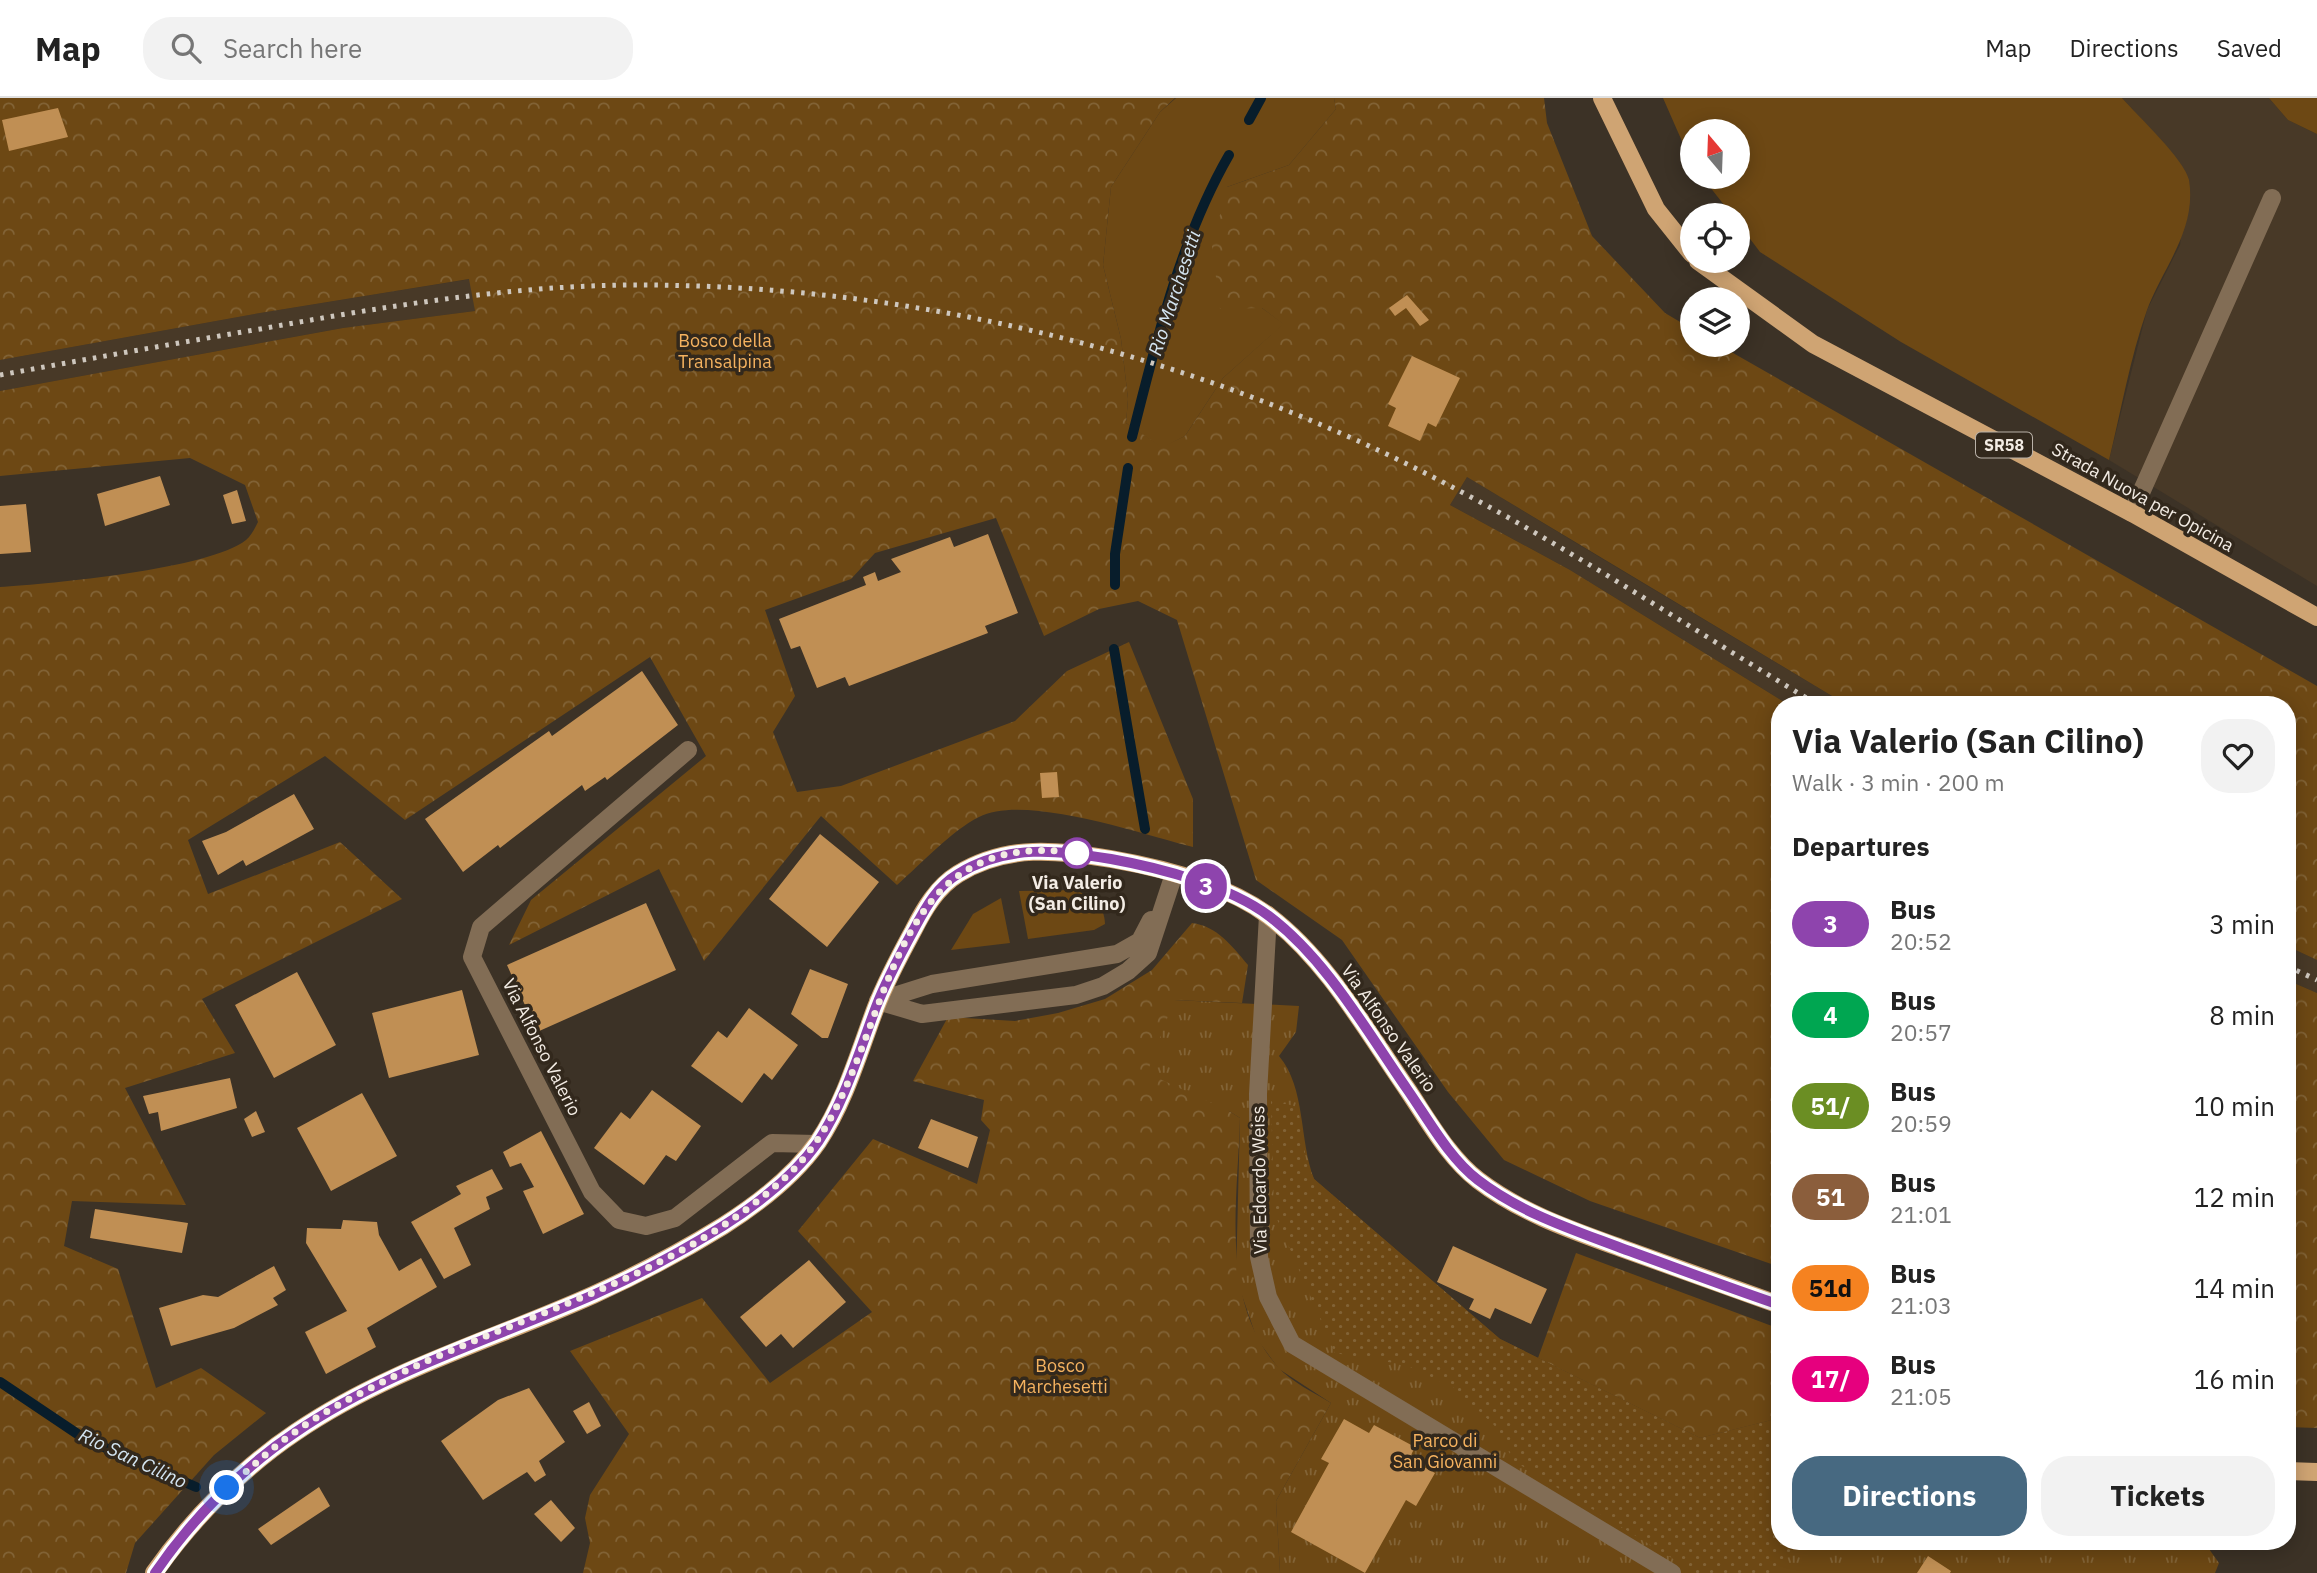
<!DOCTYPE html>
<meta charset="utf-8">
<style>
:root{--surface:#fff;--page:#f2f2f2;--text:#222;--muted:#767676;--line:#e0e0e0;--accent:#476981}
body{margin:0;font-family:"IBM Plex Sans",sans-serif;background:var(--page);color:var(--text);height:100vh;display:flex;flex-direction:column;font-size:26px;white-space:nowrap}
*{box-sizing:border-box;margin:0}
p{font-size:23px;color:var(--muted)}
.icon{flex:none;width:38px;height:38px;fill:none;stroke:currentColor;stroke-width:2;stroke-linecap:round;stroke-linejoin:round}
.map{position:relative;flex:1;overflow:hidden}
.panel{position:absolute;left:1771px;top:598px;width:525px;height:854px;display:flex;flex-direction:column;background:var(--surface);border-radius:28px;box-shadow:0 4px 18px #0003}
.panel>*{flex:none}
.badge{padding:0 14px;border-radius:23px;font-size:24px;line-height:46px}
.needle{width:46px;rotate:341deg}
.buttons{position:absolute;left:1680px;top:21px;display:grid;gap:14px}
.buttons a{display:grid;place-items:center;width:70px;height:70px;border-radius:50%;background:var(--surface);box-shadow:0 4px 18px #0003;font-size:35px}
.you{position:absolute;width:35px;height:35px;margin:-18px;border:5px solid #fff;border-radius:50%;background:#1a73e8;box-shadow:0 0 0 10px #1a73e833}
.map>.badge{position:absolute;translate:-50% -50%;box-shadow:0 0 0 4px #fff}
h2{padding:0 21px;font-size:26px;line-height:63px}
.round{display:grid;place-items:center;flex:none;width:74px;height:74px;border-radius:28px;background:var(--page)}
.head{display:flex;align-items:center;justify-content:space-between;height:119px;padding:0 21px}
h1{font-size:33px;font-weight:700;line-height:52px}
.button{display:flex;gap:14px;margin-top:auto;padding:14px 21px}
.button a{flex:1;height:80px;border-radius:28px;background:var(--accent);color:#fff;font-size:28px;font-weight:700;line-height:80px;text-align:center}
.button a+a{background:var(--page);color:var(--text)}
ul{padding:0;list-style:none}
li{display:flex;align-items:center;gap:21px;height:91px;padding:0 21px}
li div{flex:1}
li b{display:block;font-size:26px}
li em{font-style:normal}
li .badge{min-width:77px;font-weight:700;text-align:center}
header{display:flex;align-items:center;gap:42px;box-sizing:border-box;height:98px;padding:0 35px;background:var(--surface);border-bottom:2px solid var(--line)}
header strong{font-size:33px}
nav{display:flex;gap:38px;margin-inline-start:auto;font-size:24px}
.search{width:490px;height:63px;background:var(--page);display:flex;align-items:center;gap:18px;box-sizing:border-box;padding:0 24px;border-radius:28px;color:var(--muted);font-size:26px}
.map>svg:first-child{display:block}
.built{fill:#483927}
.grass{fill:#6d4814}
.forest{fill:url(#forest-crowns)}
.park{fill:url(#park-tufts)}
.garden{fill:url(#garden-dots)}
.lines{fill:none;stroke-linecap:round;stroke-linejoin:round}
.stream{stroke:#081d2b;stroke-width:10}
.building{fill:#c08f54}
.service{stroke:#826d55;stroke-width:18}
.minor{stroke:#826d55;stroke-width:18}
.primary{stroke:#cfa473;stroke-width:18}
.rail{stroke:#cec7be;stroke-width:5;stroke-dasharray:3.5 7;stroke-linecap:butt}
.line-casing{stroke:#fff;stroke-width:16}
.line{stroke:#8e44ad;stroke-width:10}
.walk{stroke:#f3ece4;stroke-width:7;stroke-dasharray:0 12.6}
.stop-dot{fill:#fff;stroke:#8e44ad;stroke-width:3.5}
.labels{text-anchor:middle;dominant-baseline:central;stroke-width:7;stroke-linejoin:round;paint-order:stroke}
.shield{fill:#32281c;stroke:#b9b1a8;stroke-width:2}
.shield-label{font-size:16px;font-weight:bold;fill:#f3ece4}
.park-label{font-size:18px;fill:#f5b25f;stroke:#32281c}
.street-label{font-size:18px;fill:#f3ece4;stroke:#32281c}
.stop-label{font-size:18px;font-weight:bold;fill:#f3ece4;stroke:#32281c}
.water-label{font-size:19px;font-style:italic;fill:#d4e5f2;stroke:#32281c}
</style>
<header>
<strong>Map</strong>
<div class="search"><svg class="icon" aria-label="search" viewBox="0 0 24 24"><circle cx="10" cy="10" r="6"/><path d="M15 15l6 6"/></svg>Search here</div>
<nav><a>Map</a><a>Directions</a><a>Saved</a></nav>
</header>
<div class="map">
<svg width="2317" height="1475" viewBox="0 0 2317 1475">
<defs>
<pattern id="forest-crowns" width="20" height="18" patternUnits="userSpaceOnUse" patternTransform="scale(1.75)"><rect width="20" height="18" fill="#6d4814"/><path d="M2 6a3 3 0 1 1 6 0M12 15a3 3 0 1 1 6 0" fill="none" stroke="#826336"/></pattern>
<pattern id="park-tufts" width="24" height="20" patternUnits="userSpaceOnUse" patternTransform="scale(1.75)"><rect width="24" height="20" fill="#6d4814"/><path d="M3 7l-1-3M5 7V3M7 7l1-3M15 17l-1-3M17 17v-4M19 17l1-3" fill="none" stroke="#826336"/></pattern>
<pattern id="garden-dots" width="8" height="8" patternUnits="userSpaceOnUse" patternTransform="scale(1.75)"><rect width="8" height="8" fill="#6d4814"/><path d="M2 2h.1M6 6h.1" fill="none" stroke="#826336" stroke-width="1.8" stroke-linecap="round"/></pattern>
</defs>
<rect width="100%" height="100%" fill="#3c3226"/>
<!-- built -->
<path class="built" d="M 2122,0 L 2269,0 L 2288,22 L 2317,36 L 2317,488 L 2109,362 L 2147,212 L 2180,147 L 2188,79 L 2167,49 Z
M 470,181 L 475,213 L 343,230 L 0,293 L 0,262 L 260,215 Z
M 1467,379 L 1601,460 L 1847,607 L 1789,607 L 1570,472 L 1450,407 Z
M 2287,848 L 2317,862 L 2317,895 L 2287,882 Z"/>
<!-- grass -->
<path class="grass" d="M 1176,0 L 1334,0 L 1336,11 L 1289,67 L 1227,89 L 1262,210 L 1284,226 L 1223,280 L 1185,338 L 1162,350 L 1126,325 L 1128,301 L 1121,241 L 1103,167 L 1111,89 L 1160,14 Z
M 1663,0 L 2122,0 C 2137,17 2185,62 2189,82 C 2197,132 2163,169 2147,212 C 2130,260 2121,313 2109,362 L 1901,244 L 1760,154 L 1738,125 L 1738,117 L 1732,117 L 1702,79 L 1738,79 L 1738,33 L 1692,33 L 1692,66 Z
M 2269,0 L 2317,0 L 2317,36 L 2288,22 Z
M 1075,792 C 1091,798 1105,807 1105,826 L 1094,832 L 1028,841 L 1019,793 Z
M 1001,800 L 1010,845 L 951,852 L 973,816 Z"/>
<!-- forest -->
<path class="forest" d="M 0,0 L 1175,0 L 1160,14 L 1111,89 L 1103,167 L 1121,241 L 1128,301 L 1126,325 L 1162,349 L 1185,338 L 1223,280 L 1283,226 L 1262,210 L 1220,211 L 1212,148 L 1227,89 L 1289,67 L 1336,11 L 1334,0 L 1544,0 L 1547,25 L 1592,138 L 1665,215 L 1692,231 L 1692,247 L 1719,247 L 2317,588 L 2317,862 L 2287,848 L 2287,607 L 1847,607 L 1467,379 L 1450,407 L 1570,472 L 1789,607 L 1780,607 L 1780,1169 L 1590,1103 L 1504,1062 L 1448,994 L 1342,842 L 1256,782 L 1177,522 L 1138,503 L 1099,511 L 1044,538 L 996,420 L 875,455 L 851,481 L 765,512 L 795,598 L 773,634 L 797,694 L 841,688 L 1015,623 L 1067,573 L 1129,544 L 1193,701 L 1193,749 C 1144,737 1024,695 979,719 C 951,733 921,766 897,787 L 821,718 L 704,863 L 659,771 L 509,847 L 531,802 L 706,658 L 650,559 L 405,722 L 325,658 L 188,742 L 208,796 L 340,744 L 402,801 L 202,901 L 235,955 L 125,990 L 186,1107 L 72,1103 L 64,1148 L 118,1171 L 156,1290 L 201,1270 L 266,1315 L 214,1357 L 135,1445 L 126,1475 L 0,1475 L 0,489 C 50,486 210,471 246,442 C 251,438 255,430 258,424 L 245,387 L 190,360 L 0,378 L 0,293 L 343,230 L 475,213 L 469,181 L 260,215 L 0,262 Z
M 1192,825 C 1217,828 1232,848 1248,867 L 1242,905 L 1174,902 L 1229,1013 L 1240,1020 C 1238,1102 1219,1202 1278,1269 C 1291,1284 1315,1295 1331,1305 L 1276,1403 L 1280,1475 L 583,1475 L 590,1445 L 585,1420 L 590,1397 L 629,1336 L 570,1253 L 702,1200 L 770,1285 L 872,1214 L 798,1133 L 873,1041 L 977,1086 L 990,1032 L 981,1022 L 984,1002 L 913,983 L 948,919 L 1015,923 L 1058,915 L 1105,901 L 1152,872 Z
M 2287,882 L 2317,895 L 2317,1330 L 2287,1329 Z
M 1576,1155 L 1780,1231 L 1780,1320 L 1700,1340 L 1538,1260 Z"/>
<!-- park -->
<path class="park" d="M 1174,902 L 1299,908 L 1296,934 L 1279,958 C 1306,990 1299,1042 1314,1081 L 1500,1241 L 1700,1340 L 1780,1320 L 1780,1444 L 2204,1444 L 2219,1465 L 2215,1475 L 1280,1475 L 1276,1403 L 1331,1305 L 1279,1271 L 1257,1241 L 1236,1180 L 1240,1020 L 1229,1013 L 1147,975 Z"/>
<!-- garden -->
<path class="garden" d="M 1271,1002 L 1298,1009 L 1306,1061 L 1314,1081 L 1500,1241 L 1700,1340 L 1780,1320 L 1780,1444 L 1797,1444 L 1774,1475 L 1696,1475 L 1514,1363 L 1494,1327 L 1454,1290 L 1406,1267 L 1335,1255 L 1274,1114 Z"/>
<g class="lines">
<!-- stream -->
<path class="stream" d="M 1249,22 L 1261,0
M 1132,339 C 1156,244 1180,142 1229,57
M 1115,487 L 1115,456 L 1128,370
M 1114,551 L 1145,731
M 0,1284 L 85,1341 L 196,1389"/>
</g>
<!-- building -->
<path class="building" d="M 58,10 L 68,39 L 9,53 L 2,22 Z
M 1407,197 L 1429,222 L 1420,228 L 1406,210 L 1395,218 L 1389,210 Z
M 1412,258 L 1460,280 L 1436,329 L 1428,325 L 1420,343 L 1388,328 L 1396,310 L 1388,306 Z
M 160,378 L 170,407 L 105,428 L 97,396 Z
M 237,392 L 246,423 L 232,426 L 223,397 Z
M 26,406 L 31,454 L 0,456 L 0,408 Z
M 988,436 L 1018,515 L 985,528 L 988,535 L 849,588 L 845,579 L 817,590 L 800,548 L 791,551 L 779,521 L 866,487 L 863,479 L 875,474 L 878,483 L 901,474 L 891,461 L 950,439 L 954,449 Z
M 642,573 L 678,627 L 607,682 L 605,679 L 585,693 L 582,687 L 500,750 L 498,747 L 463,774 L 425,721 L 549,633 L 552,638 Z
M 1057,674 L 1059,699 L 1042,700 L 1040,675 Z
M 294,696 L 314,731 L 246,768 L 243,762 L 218,777 L 202,743 L 226,734 Z
M 820,736 L 879,784 L 827,849 L 769,801 Z
M 646,805 L 676,872 L 537,934 L 507,867 Z
M 810,871 L 848,886 L 828,940 L 822,940 L 791,916 Z
M 297,874 L 336,947 L 274,980 L 235,907 Z
M 462,892 L 479,957 L 389,980 L 372,915 Z
M 749,910 L 798,947 L 772,982 L 764,975 L 742,1005 L 691,968 L 718,933 L 727,940 Z
M 230,980 L 237,1010 L 161,1033 L 158,1014 L 149,1016 L 143,998 Z
M 652,992 L 701,1028 L 676,1063 L 666,1057 L 644,1087 L 594,1050 L 621,1014 L 630,1021 Z
M 362,995 L 397,1058 L 331,1093 L 297,1030 Z
M 256,1013 L 265,1034 L 252,1039 L 244,1021 Z
M 931,1021 L 978,1039 L 968,1070 L 918,1050 Z
M 541,1033 L 584,1116 L 543,1136 L 523,1093 L 534,1089 L 521,1065 L 510,1069 L 503,1054 Z
M 492,1071 L 503,1091 L 486,1099 L 490,1111 L 454,1130 L 471,1167 L 444,1181 L 411,1124 L 461,1096 L 456,1088 Z
M 95,1111 L 188,1125 L 182,1155 L 90,1140 Z
M 343,1122 L 377,1124 L 379,1137 L 399,1173 L 421,1160 L 437,1189 L 367,1230 L 376,1249 L 326,1276 L 305,1234 L 347,1213 L 306,1145 L 307,1130 L 341,1131 Z
M 1453,1148 L 1547,1191 L 1531,1226 L 1495,1210 L 1490,1221 L 1469,1211 L 1474,1201 L 1437,1184 Z
M 809,1162 L 846,1204 L 793,1250 L 781,1236 L 766,1249 L 740,1219 Z
M 274,1168 L 286,1192 L 273,1200 L 278,1207 L 234,1230 L 171,1248 L 159,1210 L 203,1197 L 218,1199 Z
M 529,1290 L 565,1344 L 539,1363 L 546,1377 L 535,1384 L 527,1374 L 483,1402 L 441,1343 L 498,1302 Z
M 589,1304 L 601,1328 L 587,1336 L 573,1313 Z
M 1344,1321 L 1369,1335 L 1374,1327 L 1415,1349 L 1409,1361 L 1435,1375 L 1416,1408 L 1406,1402 L 1365,1475 L 1291,1434 L 1329,1365 L 1321,1361 Z
M 319,1389 L 330,1408 L 271,1447 L 258,1431 Z
M 551,1402 L 575,1430 L 561,1444 L 534,1416 Z
M 1928,1458 L 1951,1473 L 1950,1475 L 1917,1475 Z"/>
<g class="lines">
<!-- service -->
<path class="service" d="M 2132,415 L 2272,100
M 878,903 L 922,916 L 1076,897 L 1103,888 L 1128,873 L 1148,855 L 1174,776
M 878,903 L 932,886 L 1117,856 L 1140,843 L 1151,822"/>
<!-- minor -->
<path class="minor" d="M 688,652 L 481,829 L 472,859 L 592,1094 L 619,1122 L 646,1128 L 675,1120 L 772,1045 L 816,1046
M 1268,817 L 1258,996 L 1259,1159 L 1268,1199 L 1292,1246 L 1672,1475"/>
<!-- primary -->
<path class="primary" d="M 1602,0 L 1656,111 L 1692,156
M 1698,163 L 1813,246 L 2132,415 L 2317,519
M 2287,1373 L 2317,1374
M 154,1475 C 191,1422 242,1370 296,1334 C 387,1272 493,1242 593,1197 C 637,1177 681,1154 723,1128 C 756,1107 795,1077 818,1044 C 845,1004 859,954 876,909 C 886,883 900,857 913,833 C 924,811 937,789 958,776 C 1007,746 1058,752 1111,761 C 1163,770 1226,786 1269,818 C 1327,862 1366,932 1407,991 C 1428,1022 1449,1060 1478,1082 C 1521,1115 1571,1132 1621,1150 C 1674,1169 1727,1188 1780,1207"/>
<!-- rail -->
<path class="rail" d="M 0,277 C 88,261 177,245 266,230 C 388,208 514,187 639,187 C 889,187 1140,243 1367,347 C 1524,419 1670,518 1818,607
M 2287,868 L 2317,882"/>
</g>
<g class="lines">
<defs>
<path id="line" d="M 155,1475 C 191,1422 242,1370 296,1334 C 387,1272 493,1241 593,1197 C 638,1177 681,1154 723,1128 C 756,1107 795,1077 818,1044 C 845,1003 859,954 876,909 C 886,883 900,857 913,833 C 925,811 936,789 958,776 C 1007,746 1058,752 1111,761 C 1161,770 1229,788 1269,818 C 1327,862 1366,932 1407,991 C 1428,1021 1449,1060 1478,1082 C 1521,1115 1571,1131 1621,1150 C 1674,1169 1727,1189 1780,1207"/>
</defs>
<!-- line casing -->
<use href="#line" class="line-casing"/>
<!-- line -->
<use href="#line" class="line"/>
<!-- walk -->
<path class="walk" d="M 227,1390 C 249,1372 269,1352 292,1336 C 324,1313 360,1295 395,1278 C 528,1213 678,1180 789,1076 C 900,971 865,725 1077,755"/>
</g>
<!-- markers -->
<circle class="stop-dot" cx="1077" cy="755" r="14"/>
<g class="labels">
<!-- shield labels -->
<rect class="shield" x="1976" y="334.5" width="56" height="25" rx="5"/>
<g class="shield-label">
<text x="2004" y="347">SR58</text>
</g>
<!-- park labels -->
<g class="park-label">
<text x="725" y="242">Bosco della<tspan x="725" dy="21">Transalpina</tspan></text>
<text x="1060" y="1267">Bosco<tspan x="1060" dy="21">Marchesetti</tspan></text>
<text x="1445" y="1342">Parco di<tspan x="1445" dy="21">San Giovanni</tspan></text>
</g>
<!-- street labels -->
<g class="street-label">
<text transform="translate(2143 399) rotate(29)">Strada Nuova per Opicina</text>
<text transform="translate(1389 930) rotate(55)">Via Alfonso Valerio</text>
<text transform="translate(542 949) rotate(63)">Via Alfonso Valerio</text>
<text transform="translate(1259 1082) rotate(-91)">Via Edoardo Weiss</text>
</g>
<!-- stop labels -->
<g class="stop-label">
<text x="1077" y="784">Via Valerio<tspan x="1077" dy="21">(San Cilino)</tspan></text>
</g>
<!-- water labels -->
<g class="water-label">
<text transform="translate(1174 195) rotate(-72)">Rio Marchesetti</text>
<text transform="translate(133 1360) rotate(25)">Rio San Cilino</text>
</g>
</g>
</svg>
<div class="buttons">
<a><svg class="needle" viewBox="-14 -14 28 28"><path d="M0-13l5 13h-10z" fill="#e53935"/><path d="M0 13l5-13h-10z" fill="#767676"/></svg></a>
<a><svg class="icon" aria-label="locate" viewBox="0 0 24 24"><circle cx="12" cy="12" r="6"/><path d="M12 2v4M12 18v4M2 12h4M18 12h4"/></svg></a>
<a><svg class="icon" aria-label="layers" viewBox="0 0 24 24"><path d="M12 4l9 5-9 5-9-5zM3 14l9 5 9-5"/></svg></a>
</div>
<div class="you" style="left:227px;top:1390px"></div>
<b class="badge" style="left:1206px;top:788px;background:#8e44ad;color:#fff">3</b>
<section class="panel">
<div class="head"><div><h1>Via Valerio (San Cilino)</h1><p>Walk · 3 min · 200 m</p></div><a class="round"><svg class="icon" aria-label="heart" viewBox="0 0 24 24"><path d="M12 20l-8-8c-3-5 5-10 8-4 3-6 11-1 8 4z"/></svg></a></div>
<h2>Departures</h2>
<ul>
<li><span class="badge" style="background:#8e44ad;color:#fff">3</span><div><b>Bus</b><p>20:52</p></div><em>3 min</em></li>
<li><span class="badge" style="background:#00a651;color:#fff">4</span><div><b>Bus</b><p>20:57</p></div><em>8 min</em></li>
<li><span class="badge" style="background:#6b8e23;color:#fff">51/</span><div><b>Bus</b><p>20:59</p></div><em>10 min</em></li>
<li><span class="badge" style="background:#8b5e3c;color:#fff">51</span><div><b>Bus</b><p>21:01</p></div><em>12 min</em></li>
<li><span class="badge" style="background:#f58220;color:#111">51d</span><div><b>Bus</b><p>21:03</p></div><em>14 min</em></li>
<li><span class="badge" style="background:#e6007e;color:#fff">17/</span><div><b>Bus</b><p>21:05</p></div><em>16 min</em></li>
</ul>
<div class="button"><a>Directions</a><a>Tickets</a></div>
</section>
</div>
